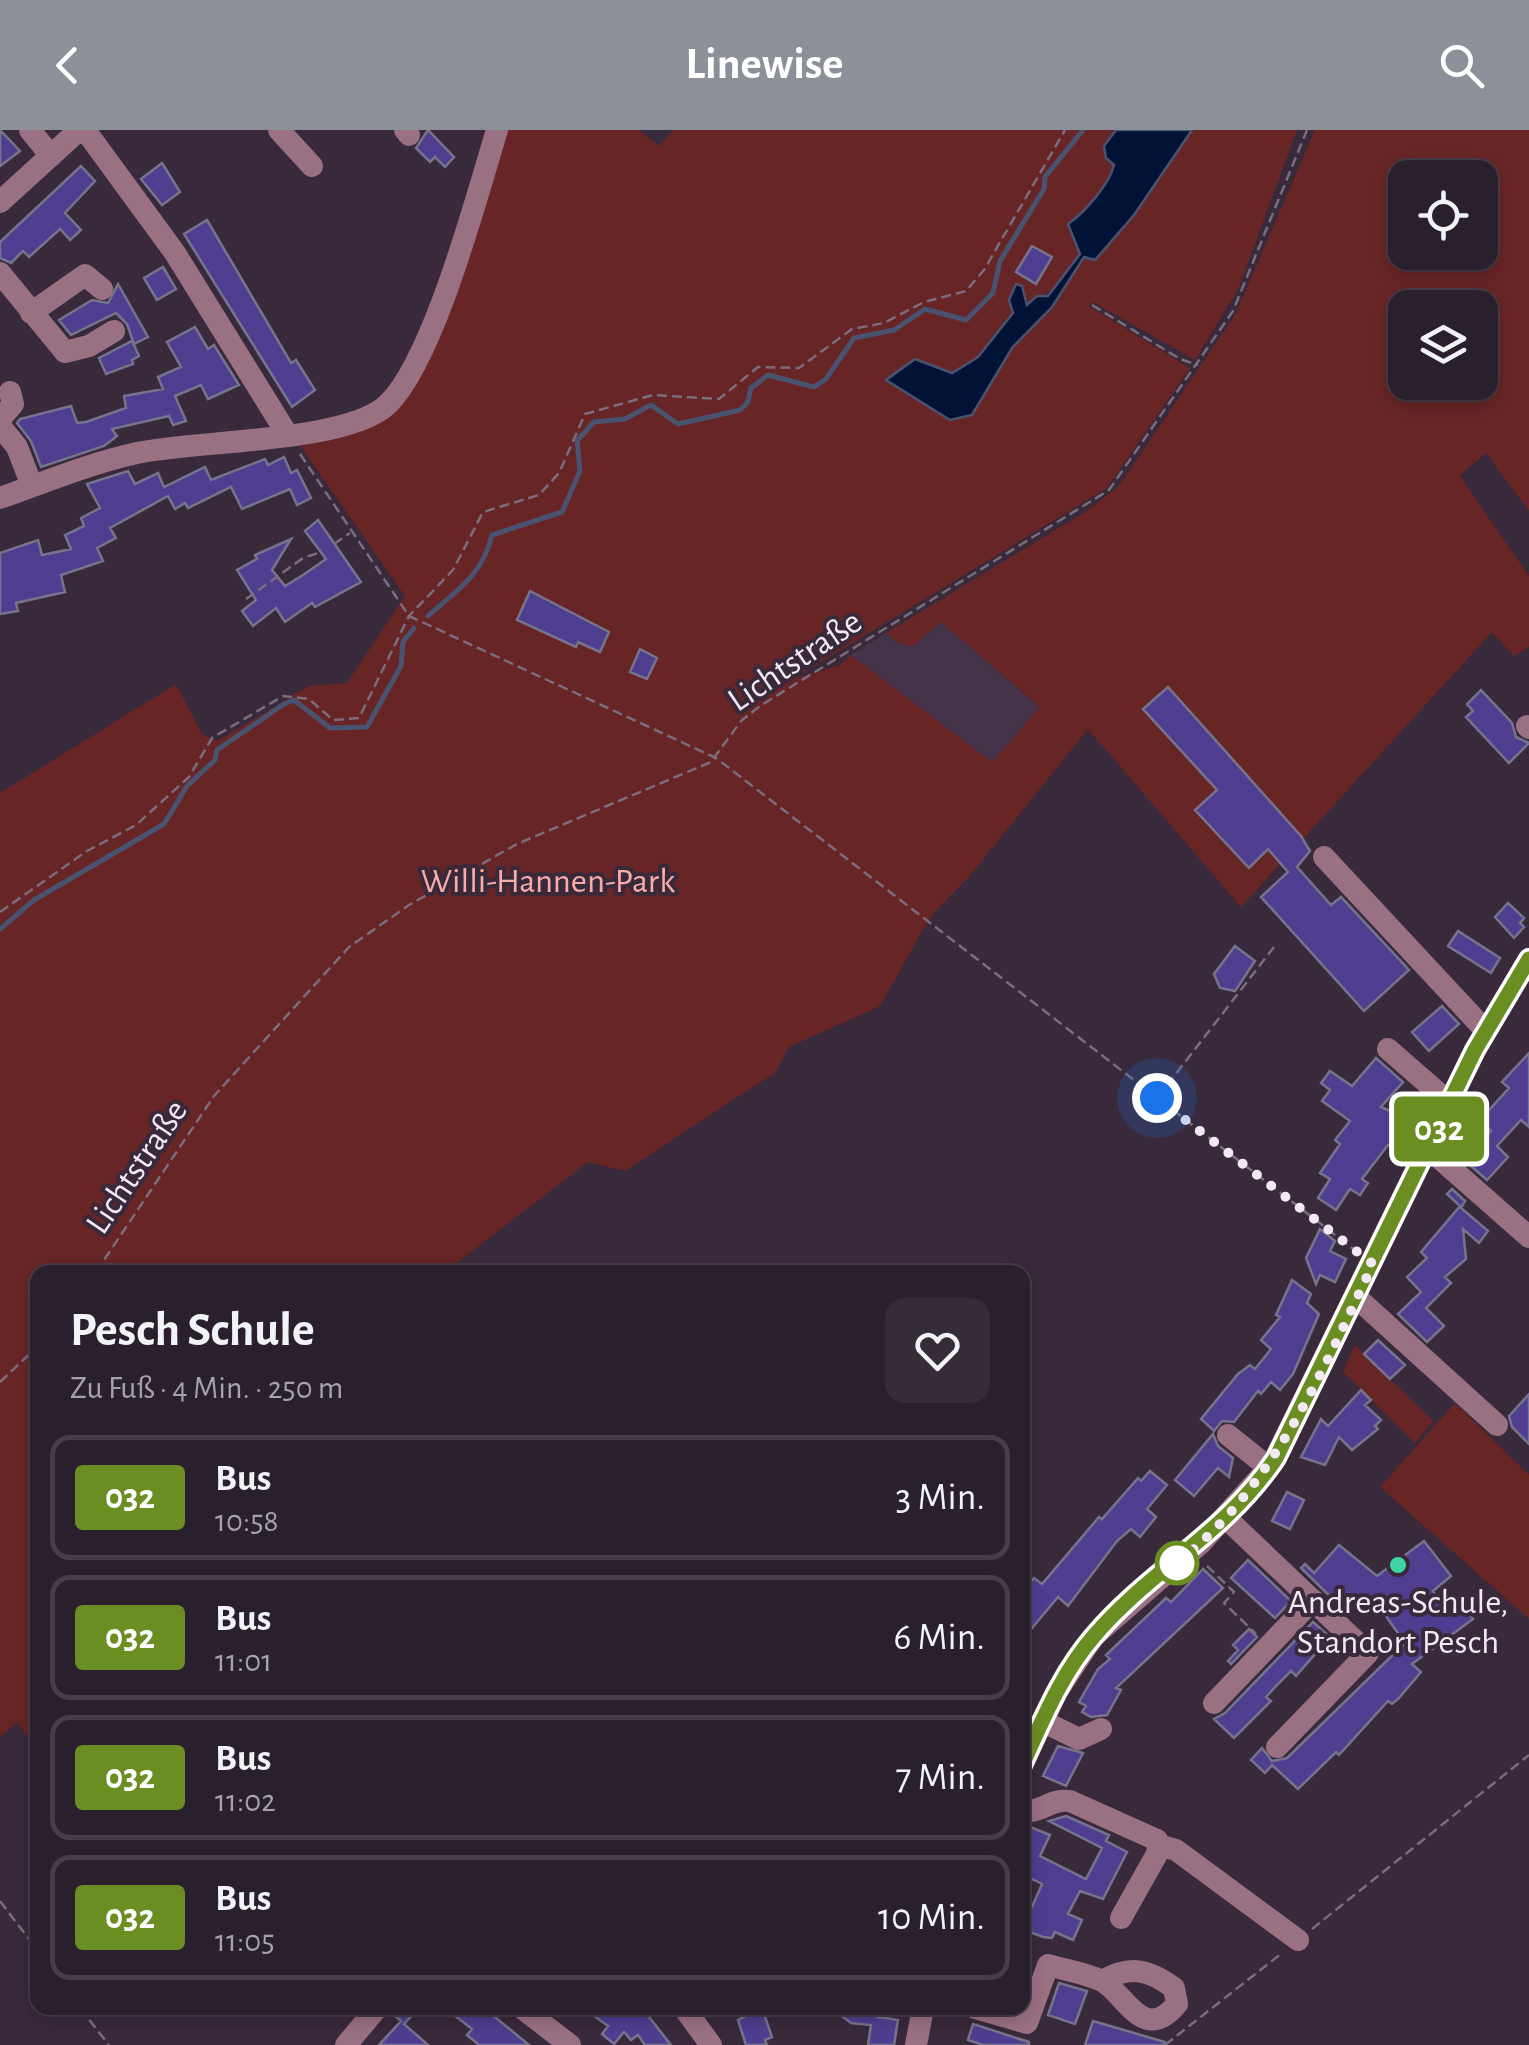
<!DOCTYPE html>
<html lang="de">
<meta charset="utf-8">
<style>
:root{--surface:#2a1f2c;--page:#362c38;--text:#f1f3f6;--muted:#a5a2a9;--line:#463d48;--accent:#8c9099}
body{margin:0;font-family:"Alegreya Sans",sans-serif;background:var(--page);color:var(--text);height:100vh;display:flex;flex-direction:column;font-size:38px;white-space:nowrap}
*{box-sizing:border-box;margin:0}
p{font-size:32px;color:var(--muted)}
.icon{flex:none;width:55px;height:55px;fill:none;stroke:currentColor;stroke-width:2;stroke-linecap:round;stroke-linejoin:round}
.map{position:relative;flex:1;overflow:hidden}
.panel{position:absolute;left:30px;top:1135px;width:1000px;height:750px;display:flex;flex-direction:column;background:var(--surface);border-radius:20px;box-shadow:0 5px 15px #0003,0 0 0 2px var(--line)}
.panel>*{flex:none}
.badge{padding:0 20px;border-radius:8px;font-size:35px;line-height:65px}
.fabs{position:absolute;left:1388px;top:30px;display:grid;gap:20px}
.fabs a{display:grid;place-items:center;width:110px;height:110px;border-radius:20px;background:var(--surface);box-shadow:0 5px 15px #0003,0 0 0 2px var(--line);font-size:50px}
.you{position:absolute;width:50px;height:50px;margin:-25px;border:8px solid #fff;border-radius:50%;background:#1a73e8;box-shadow:0 0 0 15px #1a73e833}
.map>.badge{position:absolute;translate:-50% -50%;box-shadow:0 0 0 5px #fff}
.round{display:grid;place-items:center;flex:none;width:105px;height:105px;border-radius:20px;background:var(--page)}
.headline{display:flex;align-items:center;justify-content:space-between;height:170px;padding:0 40px}
h1{font-size:48px;font-weight:700;line-height:75px}
ul{padding:0;list-style:none}
li{display:flex;align-items:center;gap:30px;height:125px;margin:0 20px 15px;padding:0 20px;border:5px solid var(--line);border-radius:20px}
li div{flex:1}
li b{display:block;font-size:38px}
li em{font-style:normal}
li .badge{min-width:110px;font-weight:700;text-align:center}
header{display:flex;justify-content:space-between;align-items:center;height:130px;padding:0 40px;background:var(--accent);color:#fff;font-size:45px;font-weight:700}
.map>svg:first-child{display:block}
.built{fill:#45334a}
.green{fill:#672526;fill-rule:evenodd}
.water{fill:#001337;stroke:#495370;stroke-width:2.5}
.lines{fill:none;stroke-linecap:round;stroke-linejoin:round}
.stream{stroke:#495370;stroke-width:5}
.building{fill:#4f3e8f;stroke:#76748c;stroke-width:2.5}
.path{stroke:#7a6d7d;stroke-width:2.5;stroke-dasharray:10 5;stroke-linecap:butt}
.minor{stroke:#9a7083;stroke-width:22}
.line-casing{stroke:#fff;stroke-width:22}
.line{stroke:#6b8e23;stroke-width:15}
.walk{stroke:#f3e9f5;stroke-width:10;stroke-dasharray:0 18}
.stop-dot{fill:#fff;stroke:#6b8e23;stroke-width:5}
.poi-dot{fill:#3ed4a3;stroke:#38293b;stroke-width:4}
.labels{text-anchor:middle;dominant-baseline:central;stroke-width:8;stroke-linejoin:round;paint-order:stroke}
.street-label{font-size:35px;fill:#f3e9f5;stroke:#38293b}
.park-label{font-size:35px;fill:#fbaba7;stroke:#38293b}
.poi-label{font-size:35px;fill:#f3e9f5;stroke:#38293b}
</style>
<header><svg class="icon" aria-label="back" viewBox="0 0 24 24"><path d="M15 5l-7 7 7 7"/></svg>Linewise<svg class="icon" aria-label="search" viewBox="0 0 24 24"><circle cx="10" cy="10" r="6"/><path d="M15 15l6 6"/></svg></header>
<div class="map">
<svg width="1529" height="1915" viewBox="0 0 1529 1915">
<rect width="100%" height="100%" fill="#38293b"/>
<!-- built -->
<path class="built" d="M 941,491 L 1040,578 L 992,633 L 851,525 L 886,503 L 900,514 Z"/>
<!-- green -->
<path class="green" d="M 506,0 L 639,0 L 659,16 L 674,0 L 1116,0 L 1104,16 L 1114,35 C 1109,51 1085,85 1070,91 L 1080,124 C 1062,151 1056,159 1027,175 L 1017,159 L 1010,164 L 1013,183 L 978,227 L 952,243 L 915,229 L 886,250 L 950,290 L 972,285 L 1012,218 L 1052,177 L 1084,126 L 1096,130 L 1134,85 L 1192,0 L 1297,0 L 1238,160 L 1195,230 L 1093,172 L 1089,176 L 1190,238 L 1107,358 L 795,548 L 840,535 L 851,525 L 992,632 L 1040,577 L 941,492 L 913,516 L 900,514 L 886,503 L 1085,382 L 1118,357 L 1235,185 L 1315,0 L 1529,0 L 1529,381 L 1486,323 L 1460,346 L 1529,446 L 1529,517 L 1514,526 L 1492,502 L 1241,777 L 1088,599 L 968,748 L 930,787 L 880,876 L 789,917 L 776,942 L 625,1041 L 588,1032 L 445,1142 L 38,1142 L 37,1618 L 17,1592 L 0,1607 L 0,663 L 176,554 L 202,604 L 217,611 L 309,556 L 347,553 L 405,466 L 301,317 L 303,311 C 364,305 394,293 421,238 ZM 1405,48 L 1480,48 L 1480,122 L 1405,122 ZM 1405,178 L 1480,178 L 1480,252 L 1405,252 Z
M 1355,1215 L 1433,1291 L 1415,1313 L 1343,1242 Z
M 1455,1273 L 1529,1345 L 1529,1489 L 1380,1357 Z"/>
<!-- water -->
<path class="water" d="M 1116,0 L 1192,0 L 1134,85 L 1095,130 L 1084,127 L 1052,177 L 1012,218 L 972,285 L 950,290 L 886,250 L 915,229 L 952,243 L 978,227 L 1013,183 L 1009,170 L 1016,154 L 1022,156 L 1027,175 L 1037,166 L 1048,166 L 1080,124 L 1068,94 C 1084,83 1109,55 1114,35 L 1106,28 L 1104,16 Z"/>
<g class="lines">
<!-- stream -->
<path class="stream" d="M 428,486 C 457,460 482,446 492,405 L 562,382 L 580,341 L 577,311 L 594,292 L 625,289 L 651,275 L 678,294 L 740,280 L 748,272 L 751,258 L 768,245 L 814,257 L 826,249 L 854,208 L 894,200 L 925,179 L 966,190 L 993,163 L 1000,131 L 1044,59 L 1045,47 L 1083,0
M 0,799 L 34,770 L 164,694 L 187,656 L 215,630 L 217,620 L 284,574 L 294,570 L 330,598 L 367,597 L 401,536 L 403,512 L 414,498"/>
</g>
<!-- building -->
<path class="building" d="M 0,0 L 20,21 L 0,36 Z
M 428,0 L 454,27 L 445,37 L 435,27 L 430,32 L 416,18 Z
M 162,33 L 180,62 L 162,75 L 141,49 Z
M 81,36 L 95,51 L 65,83 L 81,100 L 70,110 L 60,99 L 29,127 L 23,121 L 11,133 L 0,128 L 0,112 Z
M 207,90 L 291,233 L 296,230 L 315,260 L 292,277 L 184,104 Z
M 1032,116 L 1052,127 L 1036,154 L 1016,142 Z
M 163,137 L 176,159 L 157,170 L 144,148 Z
M 118,154 L 148,207 L 134,214 L 127,194 L 116,183 L 71,205 L 59,190 L 92,170 L 108,173 Z
M 195,197 L 208,219 L 214,215 L 239,255 L 208,269 L 201,255 L 175,266 L 186,291 L 173,295 L 169,286 L 112,299 L 117,306 L 104,316 L 41,337 L 31,311 L 17,293 L 20,289 L 71,276 L 77,293 L 86,292 L 126,278 L 124,266 L 163,259 L 158,247 L 181,237 L 167,212 Z
M 132,211 L 139,226 L 132,230 L 133,234 L 106,244 L 99,228 Z
M 284,327 L 291,343 L 297,340 L 311,368 L 297,375 L 290,359 L 242,379 L 231,357 L 188,378 L 185,373 L 175,379 L 168,366 L 110,398 L 116,408 L 97,418 L 103,431 L 61,445 L 65,462 L 16,473 L 18,481 L 0,484 L 0,423 L 38,410 L 42,425 L 71,419 L 65,405 L 84,396 L 81,388 L 100,378 L 87,354 L 128,341 L 135,354 L 158,343 L 164,357 L 205,337 L 211,350 L 265,329 L 268,335 Z
M 318,390 L 361,452 L 315,477 L 312,473 L 285,492 L 276,478 L 253,496 L 242,481 L 256,470 L 237,440 L 257,429 L 255,425 L 291,409 L 272,440 L 285,456 L 303,445 L 326,429 L 305,401 Z
M 530,461 L 609,502 L 600,522 L 578,512 L 576,517 L 517,490 Z
M 640,519 L 657,528 L 647,549 L 630,542 Z
M 1168,557 L 1301,706 L 1310,721 L 1297,737 L 1331,775 L 1341,767 L 1409,840 L 1364,881 L 1261,767 L 1288,742 L 1268,719 L 1249,738 L 1195,680 L 1217,660 L 1143,579 Z
M 1481,560 L 1512,593 L 1516,607 L 1529,613 L 1509,633 L 1466,587 L 1473,581 L 1467,574 Z
M 1508,773 L 1524,788 L 1520,793 L 1524,797 L 1514,808 L 1495,787 Z
M 1458,801 L 1500,828 L 1491,843 L 1448,816 Z
M 1235,816 L 1255,831 L 1235,861 L 1220,858 L 1214,844 Z
M 1442,876 L 1459,894 L 1429,921 L 1412,902 Z
M 1529,923 L 1529,997 L 1521,990 L 1497,1016 L 1508,1027 L 1487,1050 L 1464,1030 L 1491,1001 L 1480,990 L 1509,958 L 1502,952 Z
M 1376,928 L 1403,952 L 1381,977 L 1411,990 L 1396,1018 L 1388,1015 L 1362,1049 L 1368,1053 L 1360,1065 L 1350,1059 L 1336,1080 L 1318,1068 L 1330,1049 L 1320,1043 L 1340,1014 L 1335,1010 L 1350,991 L 1322,971 L 1330,960 L 1321,953 L 1330,941 L 1352,956 Z
M 1452,1059 L 1465,1071 L 1461,1078 L 1488,1101 L 1479,1113 L 1463,1099 L 1466,1129 L 1445,1147 L 1451,1153 L 1426,1178 L 1444,1196 L 1427,1212 L 1398,1184 L 1421,1162 L 1407,1147 L 1427,1128 L 1421,1122 L 1460,1076 L 1447,1064 Z
M 1320,1099 L 1335,1111 L 1330,1121 L 1346,1129 L 1335,1152 L 1320,1145 L 1316,1154 L 1306,1128 Z
M 1292,1150 L 1311,1164 L 1307,1173 L 1319,1184 L 1293,1244 L 1280,1260 L 1271,1252 L 1261,1264 L 1258,1261 L 1234,1292 L 1222,1291 L 1214,1301 L 1201,1289 L 1238,1244 L 1250,1235 L 1255,1239 L 1271,1219 L 1261,1210 L 1280,1187 L 1276,1185 Z
M 1378,1210 L 1405,1235 L 1390,1249 L 1364,1224 Z
M 1361,1260 L 1371,1270 L 1365,1275 L 1381,1290 L 1375,1296 L 1378,1299 L 1352,1320 L 1339,1307 L 1325,1335 L 1301,1327 L 1321,1289 L 1328,1296 Z
M 1529,1264 L 1529,1314 L 1512,1297 L 1509,1286 Z
M 1213,1304 L 1218,1316 L 1233,1328 L 1229,1347 L 1218,1338 L 1194,1366 L 1175,1350 Z
M 1150,1341 L 1167,1355 L 1147,1379 L 1156,1387 L 1140,1407 L 1131,1399 L 1117,1411 L 1068,1476 L 1058,1467 L 1022,1510 L 1022,1462 L 1034,1448 L 1042,1454 L 1099,1387 L 1102,1389 L 1138,1348 L 1141,1351 Z
M 1287,1362 L 1304,1370 L 1290,1399 L 1272,1391 Z
M 1424,1411 L 1451,1446 L 1433,1461 L 1450,1483 L 1462,1473 L 1473,1489 L 1412,1534 L 1421,1542 L 1398,1569 L 1392,1574 L 1388,1571 L 1339,1625 L 1336,1622 L 1298,1659 L 1272,1635 L 1265,1643 L 1251,1630 L 1262,1618 L 1272,1631 L 1287,1628 L 1405,1513 L 1378,1475 L 1370,1481 L 1360,1467 L 1346,1482 L 1301,1438 L 1305,1434 L 1314,1443 L 1339,1415 L 1377,1446 Z
M 1248,1430 L 1291,1471 L 1275,1488 L 1231,1448 Z
M 1203,1439 L 1223,1458 L 1116,1558 L 1121,1560 L 1107,1585 L 1091,1587 L 1082,1582 L 1086,1576 L 1079,1572 L 1098,1539 L 1110,1529 L 1106,1525 L 1166,1468 L 1171,1472 Z
M 1313,1492 L 1330,1507 L 1296,1546 L 1291,1541 L 1278,1554 L 1266,1567 L 1271,1571 L 1234,1608 L 1214,1589 L 1225,1583 Z
M 1249,1499 L 1257,1507 L 1231,1534 L 1228,1531 L 1238,1520 L 1233,1515 Z
M 1058,1616 L 1083,1623 L 1066,1656 L 1043,1646 Z
M 1066,1686 L 1109,1705 L 1106,1711 L 1127,1722 L 1103,1769 L 1080,1761 L 1068,1784 L 1082,1790 L 1073,1810 L 1055,1802 L 1052,1808 L 1043,1807 L 1022,1799 L 1022,1773 L 1032,1777 L 1042,1754 L 1022,1744 L 1022,1707 L 1028,1696 L 1050,1705 L 1040,1726 L 1086,1749 L 1102,1718 L 1049,1691 Z
M 1059,1853 L 1087,1861 L 1075,1894 L 1048,1885 Z
M 401,1878 L 419,1878 L 404,1894 L 428,1915 L 379,1915 L 401,1891 L 394,1885 Z
M 445,1878 L 484,1878 L 529,1915 L 479,1915 L 467,1905 L 472,1899 Z
M 583,1878 L 642,1878 L 671,1915 L 645,1915 L 638,1905 L 631,1910 L 624,1902 L 614,1914 L 602,1904 L 608,1896 Z
M 762,1878 L 772,1907 L 765,1910 L 767,1915 L 746,1915 L 738,1890 Z
M 831,1878 L 880,1878 L 878,1887 L 898,1890 L 894,1915 L 868,1915 L 871,1895 L 851,1893 Z
M 1093,1891 L 1165,1912 L 1164,1915 L 1085,1915 Z
M 973,1894 L 1029,1912 L 1029,1915 L 983,1915 L 968,1910 Z"/>
<g class="lines">
<!-- path -->
<path class="path" d="M 1092,175 L 1180,229 L 1198,235
M 300,324 L 409,486 L 716,628 L 1356,1121
M 334,414 L 350,403
M 246,469 L 303,428 L 321,422
M 0,782 L 87,721 L 136,695 L 189,647 L 212,608 L 283,566 L 309,569 L 333,590 L 359,588 L 409,486 L 453,440 L 483,382 L 539,365 L 559,343 L 585,284 L 653,265 L 719,269 L 758,237 L 799,238 L 852,199 L 884,193 L 924,172 L 966,161 L 984,140 L 1065,0
M 1158,967 L 1274,817
M 102,1137 L 110,1142
M 96,1142 L 214,966 L 349,817 L 409,775 L 517,714 L 711,632 L 741,591 L 760,576 L 1109,360 L 1233,181 L 1307,0
M 0,1252 L 38,1216
M 1207,1436 L 1234,1462 L 1224,1473 L 1256,1504
M 0,1771 L 38,1821
M 1312,1799 L 1529,1625
M 80,1878 L 109,1915
M 1165,1915 L 1282,1823"/>
<!-- minor -->
<path class="minor" d="M 30,0 L 51,26
M 85,0 L 175,123 L 287,304
M 279,0 L 312,36
M 405,0 L 409,5
M 0,72 L 79,0
M 0,143 L 65,222 L 89,216 L 114,201
M 31,183 L 85,145 L 102,159
M 0,289 L 13,274 L 10,262
M 0,296 L 17,317 L 32,356
M 0,368 C 45,352 91,333 137,323 C 197,310 348,313 388,274 C 434,229 477,65 497,0
M 1527,596 L 1529,598
M 1324,727 L 1485,900
M 1388,919 L 1451,974
M 1429,1019 L 1529,1107
M 1357,1168 L 1497,1295
M 1228,1305 L 1269,1338
M 1226,1388 L 1368,1523 L 1277,1617
M 1214,1573 L 1313,1470
M 1042,1591 L 1079,1609 L 1101,1599
M 1022,1635 L 1056,1563 L 1093,1507 L 1201,1413 L 1273,1333 L 1475,920 L 1529,829
M 1022,1681 C 1040,1684 1051,1668 1070,1671 L 1157,1710 L 1158,1722 L 1121,1788
M 1159,1715 L 1176,1720 L 1298,1810
M 522,1878 L 570,1915
M 684,1878 L 711,1915
M 975,1878 L 1027,1893 L 1048,1835 C 1065,1840 1086,1843 1102,1851 C 1125,1863 1143,1915 1177,1874 L 1174,1858 C 1148,1839 1130,1835 1102,1851
M 346,1915 L 377,1878
M 916,1915 L 923,1878"/>
</g>
<g class="lines">
<defs>
<path id="line" d="M 1022,1635 C 1043,1590 1061,1544 1094,1506 C 1150,1440 1226,1403 1276,1328 L 1475,920 L 1529,829"/>
</defs>
<!-- line casing -->
<use href="#line" class="line-casing"/>
<!-- line -->
<use href="#line" class="line"/>
<!-- walk -->
<path class="walk" d="M 1157,968 L 1373,1134 C 1321,1244 1275,1356 1177,1433"/>
</g>
<!-- markers -->
<circle class="stop-dot" cx="1177" cy="1433" r="20"/>
<circle class="poi-dot" cx="1398" cy="1435" r="10"/>
<g class="labels">
<!-- street labels -->
<g class="street-label">
<text transform="translate(795 531) rotate(-34)">Lichtstraße</text>
<text transform="translate(137 1037) rotate(-56)">Lichtstraße</text>
</g>
<!-- park labels -->
<g class="park-label">
<text x="548" y="751">Willi-Hannen-Park</text>
</g>
<!-- poi labels -->
<g class="poi-label">
<text x="1398" y="1472">Andreas-Schule,<tspan x="1398" dy="40">Standort Pesch</tspan></text>
</g>
</g>
</svg>
<div class="fabs">
<a><svg class="icon" aria-label="locate" viewBox="0 0 24 24"><circle cx="12" cy="12" r="6"/><path d="M12 2v4M12 18v4M2 12h4M18 12h4"/></svg></a>
<a><svg class="icon" aria-label="layers" viewBox="0 0 24 24"><path d="M12 4l9 5-9 5-9-5zM3 14l9 5 9-5"/></svg></a>
</div>
<div class="you" style="left:1157px;top:968px"></div>
<b class="badge" style="left:1439px;top:999px;background:#6b8e23;color:#fff">032</b>
<section class="panel">
<div class="headline"><div><h1>Pesch Schule</h1><p>Zu Fuß · 4 Min. · 250 m</p></div><a class="round"><svg class="icon" aria-label="heart" viewBox="0 0 24 24"><path d="M12 20l-8-8c-3-5 5-10 8-4 3-6 11-1 8 4z"/></svg></a></div>
<ul>
<li><span class="badge" style="background:#6b8e23;color:#fff">032</span><div><b>Bus</b><p>10:58</p></div><em>3 Min.</em></li>
<li><span class="badge" style="background:#6b8e23;color:#fff">032</span><div><b>Bus</b><p>11:01</p></div><em>6 Min.</em></li>
<li><span class="badge" style="background:#6b8e23;color:#fff">032</span><div><b>Bus</b><p>11:02</p></div><em>7 Min.</em></li>
<li><span class="badge" style="background:#6b8e23;color:#fff">032</span><div><b>Bus</b><p>11:05</p></div><em>10 Min.</em></li>
</ul>
</section>
</div>
